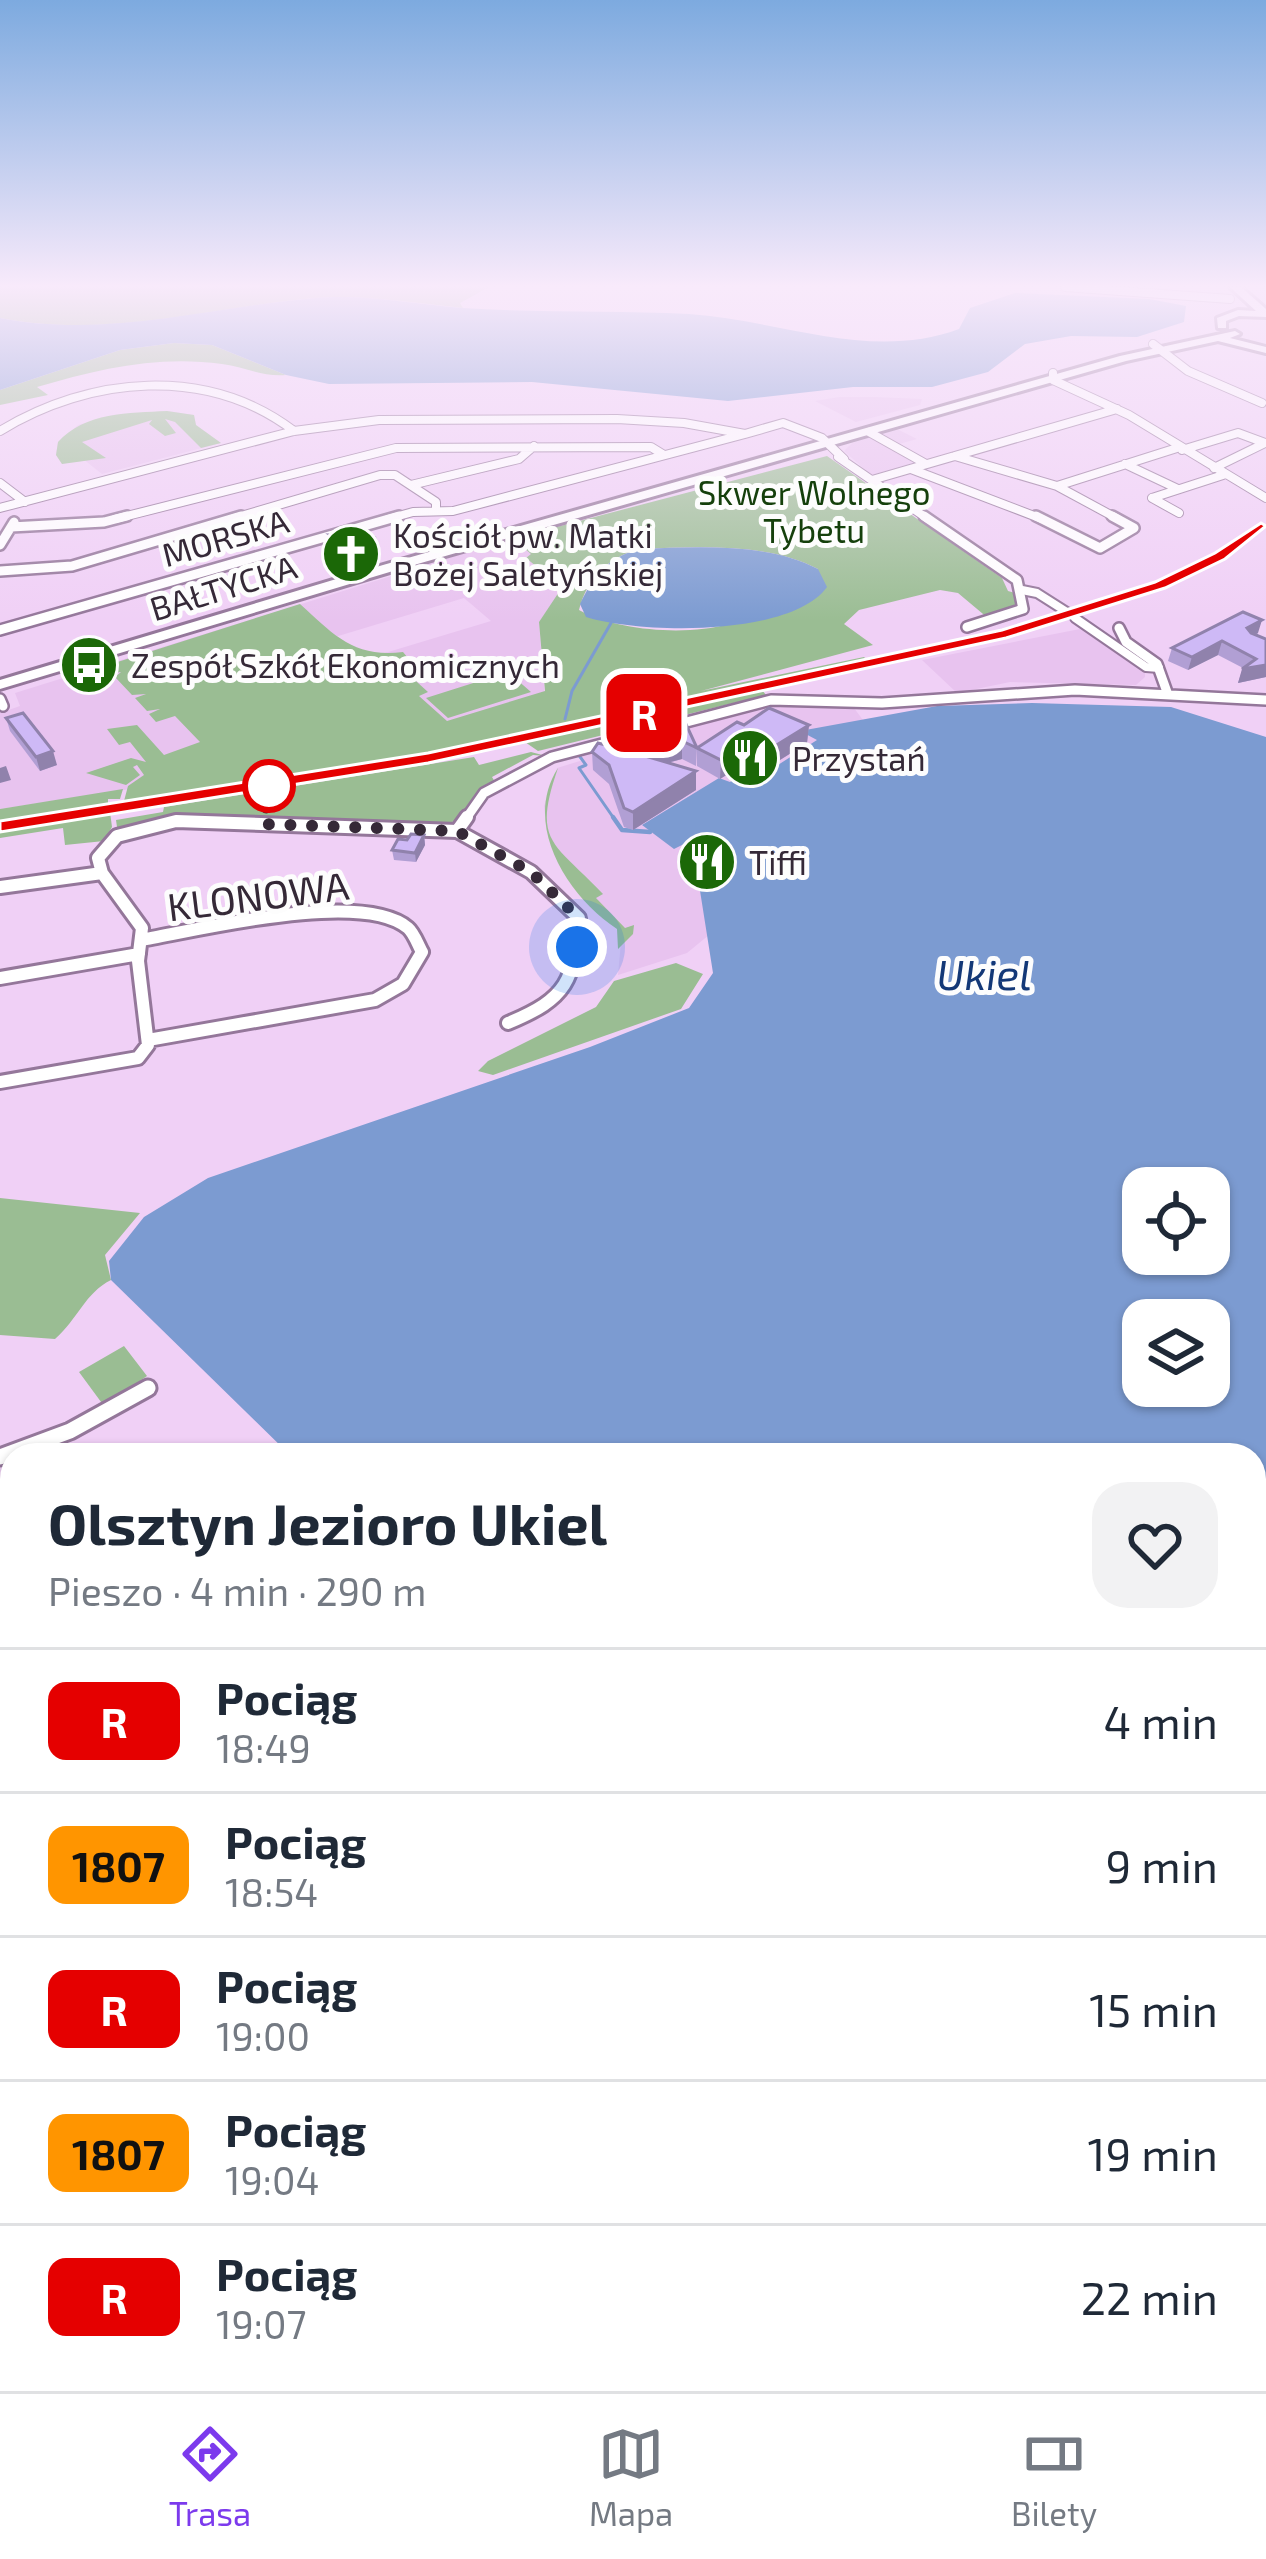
<!DOCTYPE html>
<html lang="pl">
<meta charset="utf-8">
<style>
:root{--surface:#fff;--page:#f2f2f3;--text:#1f2937;--muted:#747a83;--line:#e0e1e3;--accent:#7c3aed}
body{margin:0;font-family:"Exo 2",sans-serif;background:var(--page);color:var(--text);height:100vh;display:flex;flex-direction:column;font-size:45px;white-space:nowrap}
*{box-sizing:border-box;margin:0}
p{font-size:39px;color:var(--muted)}
.icon{flex:none;width:66px;height:66px;fill:none;stroke:currentColor;stroke-width:2;stroke-linecap:round;stroke-linejoin:round}
.map{position:relative;flex:1;overflow:hidden}
.drawer{position:absolute;left:0px;top:1443px;width:1266px;height:948px;display:flex;flex-direction:column;background:var(--surface);border-radius:36px 36px 0 0;box-shadow:0 3px 9px #0004}
.drawer>*{flex:none}
.badge{padding:0 24px;border-radius:18px;font-size:42px;line-height:78px}
.buttons{position:absolute;left:1122px;top:1167px;display:grid;gap:24px}
.buttons a{display:grid;place-items:center;width:108px;height:108px;border-radius:24px;background:var(--surface);box-shadow:0 3px 9px #0004;font-size:60px}
.you{position:absolute;width:60px;height:60px;margin:-30px;border:9px solid #fff;border-radius:50%;background:#1a73e8;box-shadow:0 0 0 18px #1a73e833}
.map>.badge{position:absolute;translate:-50% -50%;box-shadow:0 0 0 6px #fff}
.round{display:grid;place-items:center;flex:none;width:126px;height:126px;border-radius:36px;background:var(--page)}
.summary{display:flex;align-items:center;justify-content:space-between;height:204px;padding:0 48px}
h1{font-size:57px;font-weight:700;line-height:90px}
ul{padding:0;list-style:none}
li{display:flex;align-items:center;gap:36px;height:144px;padding:0 48px;border-top:3px solid var(--line)}
li div{flex:1}
li b{display:block;font-size:45px}
li em{font-style:normal}
li .badge{min-width:132px;font-weight:700;text-align:center}
.tab-bar{display:flex;justify-content:space-around;align-items:center;height:168px;border-top:3px solid var(--line);background:var(--surface);font-size:33px;color:var(--muted)}
.tab-bar a{display:grid;justify-items:center;gap:6px}
.tab-bar .selected{color:var(--accent)}
.map>svg:first-child{display:block}
.built{fill:#e8c3ef;fill-rule:evenodd}
.green{fill:#9abd93;fill-rule:evenodd}
.water{fill:#7c9bd1;fill-rule:evenodd}
.lines{fill:none;stroke-linecap:round;stroke-linejoin:round}
.stream-far1{stroke:#7c9bd1;stroke-width:3}
.stream{stroke:#7c9bd1;stroke-width:4.5}
.pedestrian-casing{stroke:#94779a;stroke-width:12}
.minor-far4-casing{stroke:#94779a;stroke-width:10}
.minor-far3-casing{stroke:#94779a;stroke-width:14}
.minor-far2-casing{stroke:#94779a;stroke-width:18}
.minor-far1-casing{stroke:#94779a;stroke-width:21}
.minor-casing{stroke:#94779a;stroke-width:27}
.secondary-casing{stroke:#94779a;stroke-width:6}
.pedestrian{stroke:#fff;stroke-width:8}
.minor-far4{stroke:#fff;stroke-width:8}
.minor-far3{stroke:#fff;stroke-width:9}
.minor-far2{stroke:#fff;stroke-width:12}
.minor-far1{stroke:#fff;stroke-width:15}
.minor{stroke:#fff;stroke-width:21}
.secondary{fill:#fff;fill-rule:evenodd}
.rail-far1{stroke:#9a839e;stroke-width:3;stroke-dasharray:9 4.5;stroke-linecap:butt}
.rail{stroke:#9a839e;stroke-width:4.5;stroke-dasharray:16 8;stroke-linecap:butt}
.wall{fill:#b19fd4}
.shaded-wall{fill:#9082ac}
.building{fill:#ceb9f6;stroke:#9082ac;stroke-width:3}
.line{fill:#e50000;stroke:#fff;stroke-width:3}
.walk{stroke:#352937;stroke-width:12;stroke-dasharray:0 21.6}
.stop-dot{fill:#fff;stroke:#e50000;stroke-width:6}
.labels{text-anchor:middle;dominant-baseline:central;stroke-width:10;stroke-linejoin:round;paint-order:stroke}
.far-park-label{font-size:33px;fill:#15400c;stroke:#fdfdfd}
.far-poi-label{font-size:33px;fill:#352937;stroke:#fdfdfd;text-anchor:start}
.far-street-label{font-size:33px;fill:#352937;stroke:#fdfdfd}
.street-label{font-size:39px;fill:#352937;stroke:#fdfdfd}
.water-label{font-size:42px;font-style:italic;fill:#133877;stroke:#fdfdfd}
</style>
<div class="map">
<svg width="1266" height="2391" viewBox="0 0 1266 2391">
<rect width="100%" height="100%" fill="#f0d0f6"/>
<!-- built -->
<path class="built" d="M 839,397 L 875,397 L 922,399 L 920,405 L 856,422 L 815,401 Z
M 167,411 L 194,415 L 196,425 L 221,443 L 102,474 L 83,459 L 62,464 L 56,455 L 58,442 L 78,425 L 113,415 Z
M 897,429 L 917,439 L 892,446 L 919,462 L 873,477 L 844,451 L 852,443 Z
M 520,536 L 567,572 L 565,585 L 539,622 L 547,725 L 0,809 L 0,713 L 20,706 L 15,693 ZM 464,598 L 491,621 L 355,662 L 335,637 Z
M 1080,629 L 1145,672 L 1145,677 L 1136,685 L 1010,682 L 957,693 L 922,660 Z
M 776,706 L 854,708 L 904,775 L 687,953 L 618,975 L 622,931 L 567,870 L 547,831 L 544,806 L 557,768 L 583,760 L 580,754 Z"/>
<!-- green -->
<path class="green" d="M 0,287 L 489,287 L 460,303 L 463,308 C 414,303 363,294 314,298 C 208,308 106,339 0,318 Z
M 174,343 L 212,345 L 286,375 C 262,377 245,367 222,364 C 158,355 98,369 37,387 L 48,395 L 0,405 L 0,390 L 120,350 Z
M 167,411 L 194,415 L 196,425 L 221,443 L 201,448 L 175,422 L 165,419 L 176,433 L 165,436 L 149,424 L 152,420 L 82,442 L 106,458 L 62,464 L 56,455 L 58,442 C 85,412 129,413 167,411 Z
M 827,456 L 1002,578 L 1008,591 L 1015,593 L 1017,607 L 989,619 L 958,593 L 940,590 L 859,610 L 844,624 L 873,645 L 701,691 L 864,657 L 868,661 L 443,752 L 115,807 L 115,802 L 124,801 L 128,786 L 144,775 L 137,765 L 133,767 L 140,775 L 126,785 L 86,773 L 131,758 L 146,762 L 130,742 L 119,745 L 107,729 L 137,725 L 164,755 L 200,742 L 175,716 L 156,722 L 149,714 L 160,709 L 147,711 L 135,698 L 146,694 L 132,695 L 115,677 L 121,672 L 64,679 L 300,604 C 334,635 354,658 403,652 L 408,658 L 396,663 L 428,692 L 419,696 L 447,721 L 545,691 L 539,622 L 565,583 L 558,584 L 526,558 L 531,554 L 517,542 L 503,541 ZM 640,549 C 695,547 768,542 818,569 C 791,586 759,616 729,624 C 686,636 618,631 579,610 C 587,578 608,557 640,549 Z
M 508,672 L 531,692 L 448,718 L 426,698 Z
M 762,690 L 766,695 L 538,751 L 525,742 Z
M 531,752 L 546,756 L 533,755 L 492,777 L 495,782 C 477,795 466,816 447,825 L 178,819 L 128,829 L 117,827 L 116,820 L 163,812 L 164,807 L 474,757 L 479,765 Z
M 558,768 C 532,843 553,841 603,894 L 596,898 L 625,928 L 634,925 L 633,934 L 618,949 L 617,929 C 567,896 522,824 558,768 Z
M 123,789 L 120,799 L 108,799 L 108,807 L 0,822 L 0,809 Z
M 110,812 L 112,827 L 104,841 L 65,845 L 63,828 L 0,838 L 0,829 Z
M 676,963 L 703,974 L 681,1009 L 493,1075 L 478,1071 L 488,1061 L 596,1007 L 614,981 Z
M 0,1198 L 140,1213 L 105,1255 L 111,1280 C 85,1293 78,1319 55,1339 L 0,1335 Z
M 124,1346 L 147,1376 L 104,1406 L 79,1372 Z
M 0,1906 L 12,1906 L 12,2379 L 187,2379 L 182,2391 L 0,2391 Z"/>
<!-- water -->
<path class="water" d="M 1015,293 L 1149,299 L 1186,306 L 1184,322 L 1137,337 L 1071,336 L 1025,344 L 988,372 L 932,387 L 853,387 L 728,401 L 532,382 L 329,384 L 286,375 L 212,345 L 174,343 L 120,350 L 0,390 L 0,318 C 107,339 209,307 316,298 C 364,294 413,304 462,308 C 537,313 614,310 689,314 C 780,320 870,362 959,329 L 970,308 Z
M 640,549 C 695,547 768,542 818,569 L 827,587 C 791,637 640,634 586,617 L 580,604 C 594,575 608,557 640,549 Z
M 1032,703 L 1171,707 L 1266,737 L 1266,2391 L 192,2391 L 197,2379 L 1254,2379 L 1254,1455 L 290,1455 L 111,1280 L 109,1261 L 144,1217 L 208,1178 L 590,1047 L 689,1008 L 713,973 L 698,878 L 725,866 L 684,844 L 674,849 L 642,825 L 719,778 L 730,782 L 744,773 L 756,779 L 817,740 L 800,731 L 937,706 ZM 1143,1188 L 1209,1188 L 1209,1254 L 1143,1254 ZM 1143,1320 L 1209,1320 L 1209,1386 L 1143,1386 Z"/>
<g class="lines">
<!-- stream-far1 -->
<path class="stream-far1" d="M 565,719 L 572,691 L 611,623
M 578,754 L 586,765 L 579,768 L 615,820"/>
<!-- stream -->
<path class="stream" d="M 613,817 L 622,830 L 650,832"/>
<defs>
<path id="pedestrian" d="M 1022,590 L 1037,593 L 1070,614
M 1075,618 L 1146,667 L 1159,668"/>
<path id="minor-far4" d="M 1065,287 L 1230,299
M 1153,344 L 1188,371 L 1262,403
M 1053,373 L 1053,380 L 1129,415 L 1266,498
M 0,431 C 90,376 207,365 294,431
M 869,432 L 926,464
M 1182,450 L 1238,433 L 1265,443 L 1214,468
M 955,456 L 1057,486 L 1118,519
M 838,457 L 928,519
M 1125,464 L 1178,489
M 911,469 L 1042,519
M 872,480 L 1117,409
M 0,483 L 25,502
M 411,485 L 519,459 L 534,446
M 1057,486 L 1177,448
M 1152,498 L 1223,475
M 1152,498 L 1179,513
M 0,508 L 294,431 L 379,420 L 617,419 L 684,423 L 745,434 L 783,423 L 822,438 L 844,459
M 115,519 L 396,448 L 651,447 L 664,455
M 231,519 L 380,475 L 395,475 L 436,502 L 436,510
M 388,519 L 413,512 L 453,511 L 745,434"/>
<path id="minor-far3" d="M 924,516 L 1017,580 L 1023,609 L 967,627
M 1036,516 L 1100,548 L 1134,528 L 1112,516
M 11,527 L 104,522 L 127,516
M 0,545 L 14,522
M 0,571 L 72,566 L 241,516
M 1119,628 L 1126,642 L 1157,664 L 1167,692
M 0,630 L 399,516
M 0,699 L 3,706
M 465,820 L 484,793 L 552,757 L 771,700 L 882,703 L 1075,690 L 1266,700"/>
<path id="minor-far2" d="M 457,831 L 467,817
M 102,873 L 98,858 L 117,836 L 176,821 L 457,831 L 531,872 L 579,918 C 574,981 568,998 508,1023
M 0,887 L 102,873 L 142,928 L 138,961 L 148,1045 L 138,1058 L 0,1082
M 141,940 C 198,930 362,889 408,928 C 414,933 418,945 422,952 L 403,984 L 375,1000 L 148,1040
M 0,978 L 139,954"/>
<path id="minor-far1" d="M 0,1457 L 70,1431 L 148,1388"/>
<path id="minor" d="M 0,1887 L 12,1888"/>
<path id="secondary" d="M 1230,287 L 1241,287 L 1266,309 L 1266,317 L 1239,316 L 1226,321 L 1226,328 L 1218,328 L 1217,318 L 1238,310 L 1256,311 Z
M 1235,331 L 1240,334 L 1230,338 L 1266,347 L 1266,353 L 1218,341 L 1126,361 L 393,571 L 0,689 L 0,680 L 383,565 L 1120,356 Z"/>
</defs>
<!-- pedestrian casing -->
<use href="#pedestrian" class="pedestrian-casing"/>
<!-- minor-far4 casing -->
<use href="#minor-far4" class="minor-far4-casing"/>
<!-- minor-far3 casing -->
<use href="#minor-far3" class="minor-far3-casing"/>
<!-- minor-far2 casing -->
<use href="#minor-far2" class="minor-far2-casing"/>
<!-- minor-far1 casing -->
<use href="#minor-far1" class="minor-far1-casing"/>
<!-- minor casing -->
<use href="#minor" class="minor-casing"/>
<!-- secondary casing -->
<use href="#secondary" class="secondary-casing"/>
<!-- pedestrian -->
<use href="#pedestrian" class="pedestrian"/>
<!-- minor-far4 -->
<use href="#minor-far4" class="minor-far4"/>
<!-- minor-far3 -->
<use href="#minor-far3" class="minor-far3"/>
<!-- minor-far2 -->
<use href="#minor-far2" class="minor-far2"/>
<!-- minor-far1 -->
<use href="#minor-far1" class="minor-far1"/>
<!-- minor -->
<use href="#minor" class="minor"/>
<!-- secondary -->
<use href="#secondary" class="secondary"/>
<!-- rail-far1 -->
<path class="rail-far1" d="M 43,820 L 428,758 L 1005,634 L 1160,585 L 1220,556 L 1266,525"/>
<!-- rail -->
<path class="rail" d="M 0,827 L 62,817"/>
</g>
<!-- wall -->
<path class="wall" d="M 330,535 L 377,551 L 346,560 L 332,548 Z
M 1258,633 L 1256,635 L 1266,677 L 1238,683 L 1243,668 L 1218,655 L 1188,670 L 1168,661 L 1172,648 Z
M 6,718 L 57,765 L 40,771 L 10,731 Z
M 686,724 L 697,748 L 696,766 L 682,759 L 668,763 L 696,771 L 696,790 L 633,830 L 624,827 L 609,784 L 593,770 L 592,752 Z
M 744,725 L 809,725 L 807,743 L 756,775 L 739,767 L 720,779 L 697,766 L 697,748 Z
M 424,835 L 425,845 L 416,862 L 394,860 L 392,850 L 407,840 Z"/>
<!-- shaded-wall -->
<path class="shaded-wall" d="M 376,538 L 377,551 L 346,560 L 344,546 Z
M 1262,620 L 1258,633 L 1243,641 L 1247,628 Z
M 1222,641 L 1218,655 L 1188,670 L 1192,657 Z
M 1266,665 L 1266,677 L 1238,683 L 1242,669 Z
M 809,725 L 807,743 L 756,775 L 757,757 Z
M 682,741 L 682,759 L 635,771 L 635,753 Z
M 740,749 L 739,767 L 720,779 L 721,760 Z
M 53,751 L 57,765 L 40,771 L 36,757 Z
M 6,766 L 11,780 L 0,783 L 0,768 Z
M 696,771 L 696,790 L 633,830 L 633,812 Z
M 424,835 L 425,845 L 416,862 L 415,853 Z"/>
<!-- building -->
<path class="building" d="M 330,535 L 376,538 L 344,546 Z
M 1243,612 L 1262,620 L 1247,628 L 1251,633 L 1266,639 L 1266,665 L 1242,669 L 1256,659 L 1222,641 L 1192,657 L 1172,648 Z
M 769,708 L 809,725 L 757,757 L 740,749 L 721,760 L 697,748 L 737,722 L 744,725 Z
M 23,713 L 53,751 L 36,757 L 6,718 Z
M 686,724 L 697,748 L 682,741 L 635,753 L 696,771 L 633,812 L 624,808 L 609,765 L 592,752 L 598,743 L 609,746 Z
M 411,834 L 424,835 L 415,853 L 392,850 L 398,839 L 407,840 Z"/>
<!-- sky -->
<linearGradient id="sky" x2="0" y2="1"><stop stop-color="#7daadf"/><stop offset="0.46" stop-color="#f8eafb"/><stop offset="1" stop-color="#f8eafb" stop-opacity="0"/></linearGradient>
<rect width="1266" height="622" fill="url(#sky)"/>
<!-- line -->
<path class="line" d="M 1261,523 L 1266,526 L 1225,559 L 1165,588 L 1006,638 L 428,763 L 0,832 L 0,821 L 428,753 L 1002,630 L 1155,582 L 1215,553 Z"/>
<g class="lines">
<!-- walk -->
<path class="walk" d="M 269,786 L 264,824 L 457,831 L 531,872 L 579,918 L 577,947"/>
</g>
<!-- icons -->
<defs>
<symbol id="church-disc" viewBox="-11 -11 22 22"><circle r="9.5" fill="#1b6807" stroke="#fdfdfd"/><path d="M-1.2-6h2.4v3.5h3.3v2.4h-3.3V6h-2.4V-.1h-3.3v-2.4h3.3Z" fill="#fff"/></symbol>
<symbol id="bus-disc" viewBox="-11 -11 22 22"><circle r="9.5" fill="#1b6807" stroke="#fdfdfd"/><path d="M-5-6H5V4H4V6H2V4H-2V6H-4V4H-5ZM-3.5-4V0h7V-4ZM-3.5 1.2v1.5H-2V1.2ZM2 1.2v1.5H3.5V1.2Z" fill="#fff"/></symbol>
<symbol id="restaurant-disc" viewBox="-11 -11 22 22"><circle r="9.5" fill="#1b6807" stroke="#fdfdfd"/><path d="M-5-6h1v4h1v-4h1v4h1v-4h1v5L-1.5 .5V6h-2V.5L-5-1ZM5-6V6H3V1.5H1.5Q1.5-4 5-6Z" fill="#fff"/></symbol>
</defs>
<g fill-rule="evenodd">
<use href="#church-disc" x="318" y="521" width="66" height="66"/>
<use href="#bus-disc" x="56" y="632" width="66" height="66"/>
<use href="#restaurant-disc" x="717" y="725" width="66" height="66"/>
<use href="#restaurant-disc" x="674" y="829" width="66" height="66"/>
</g>
<!-- markers -->
<circle class="stop-dot" cx="269" cy="786" r="24"/>
<g class="labels">
<!-- far-park labels -->
<g class="far-park-label">
<text x="814" y="492">Skwer Wolnego<tspan x="814" dy="38">Tybetu</tspan></text>
</g>
<!-- far-poi labels -->
<g class="far-poi-label">
<text x="393" y="535">Kościół pw. Matki<tspan x="393" dy="38">Bożej Saletyńskiej</tspan></text>
<text x="131" y="665">Zespół Szkół Ekonomicznych</text>
<text x="792" y="758">Przystań</text>
<text x="749" y="862">Tiffi</text>
</g>
<!-- far-street labels -->
<g class="far-street-label">
<text transform="translate(225 537) rotate(-16)">MORSKA</text>
<text transform="translate(223 587) rotate(-17)">BAŁTYCKA</text>
</g>
<!-- street labels -->
<g class="street-label">
<text transform="translate(258 895) rotate(-7)">KLONOWA</text>
</g>
<!-- water labels -->
<g class="water-label">
<text x="984" y="973">Ukiel</text>
</g>
</g>
</svg>
<div class="buttons">
<a><svg class="icon" aria-label="locate" viewBox="0 0 24 24"><circle cx="12" cy="12" r="6"/><path d="M12 2v4M12 18v4M2 12h4M18 12h4"/></svg></a>
<a><svg class="icon" aria-label="layers" viewBox="0 0 24 24"><path d="M12 4l9 5-9 5-9-5zM3 14l9 5 9-5"/></svg></a>
</div>
<div class="you" style="left:577px;top:947px"></div>
<b class="badge" style="left:644px;top:713px;background:#e50000;color:#fff">R</b>
<section class="drawer">
<div class="summary"><div><h1>Olsztyn Jezioro Ukiel</h1><p>Pieszo · 4 min · 290 m</p></div><a class="round"><svg class="icon" aria-label="heart" viewBox="0 0 24 24"><path d="M12 20l-8-8c-3-5 5-10 8-4 3-6 11-1 8 4z"/></svg></a></div>
<ul>
<li><span class="badge" style="background:#e50000;color:#fff">R</span><div><b>Pociąg</b><p>18:49</p></div><em>4 min</em></li>
<li><span class="badge" style="background:#ff9500;color:#111">1807</span><div><b>Pociąg</b><p>18:54</p></div><em>9 min</em></li>
<li><span class="badge" style="background:#e50000;color:#fff">R</span><div><b>Pociąg</b><p>19:00</p></div><em>15 min</em></li>
<li><span class="badge" style="background:#ff9500;color:#111">1807</span><div><b>Pociąg</b><p>19:04</p></div><em>19 min</em></li>
<li><span class="badge" style="background:#e50000;color:#fff">R</span><div><b>Pociąg</b><p>19:07</p></div><em>22 min</em></li>
</ul>
</section>
</div>
<nav class="tab-bar">
<a class="selected"><svg class="icon" aria-label="directions" viewBox="0 0 24 24"><path d="M12 3l9 9-9 9-9-9zM9 14v-3h6M13 9l2 2-2 2"/></svg>Trasa</a>
<a><svg class="icon" aria-label="map" viewBox="0 0 24 24"><path d="M3 6l6-2 6 2 6-2v14l-6 2-6-2-6 2zM9 4v14M15 6v14"/></svg>Mapa</a>
<a><svg class="icon" aria-label="tickets" viewBox="0 0 24 24"><path d="M3 7h18v10H3zM15 7v10"/></svg>Bilety</a>
</nav>
